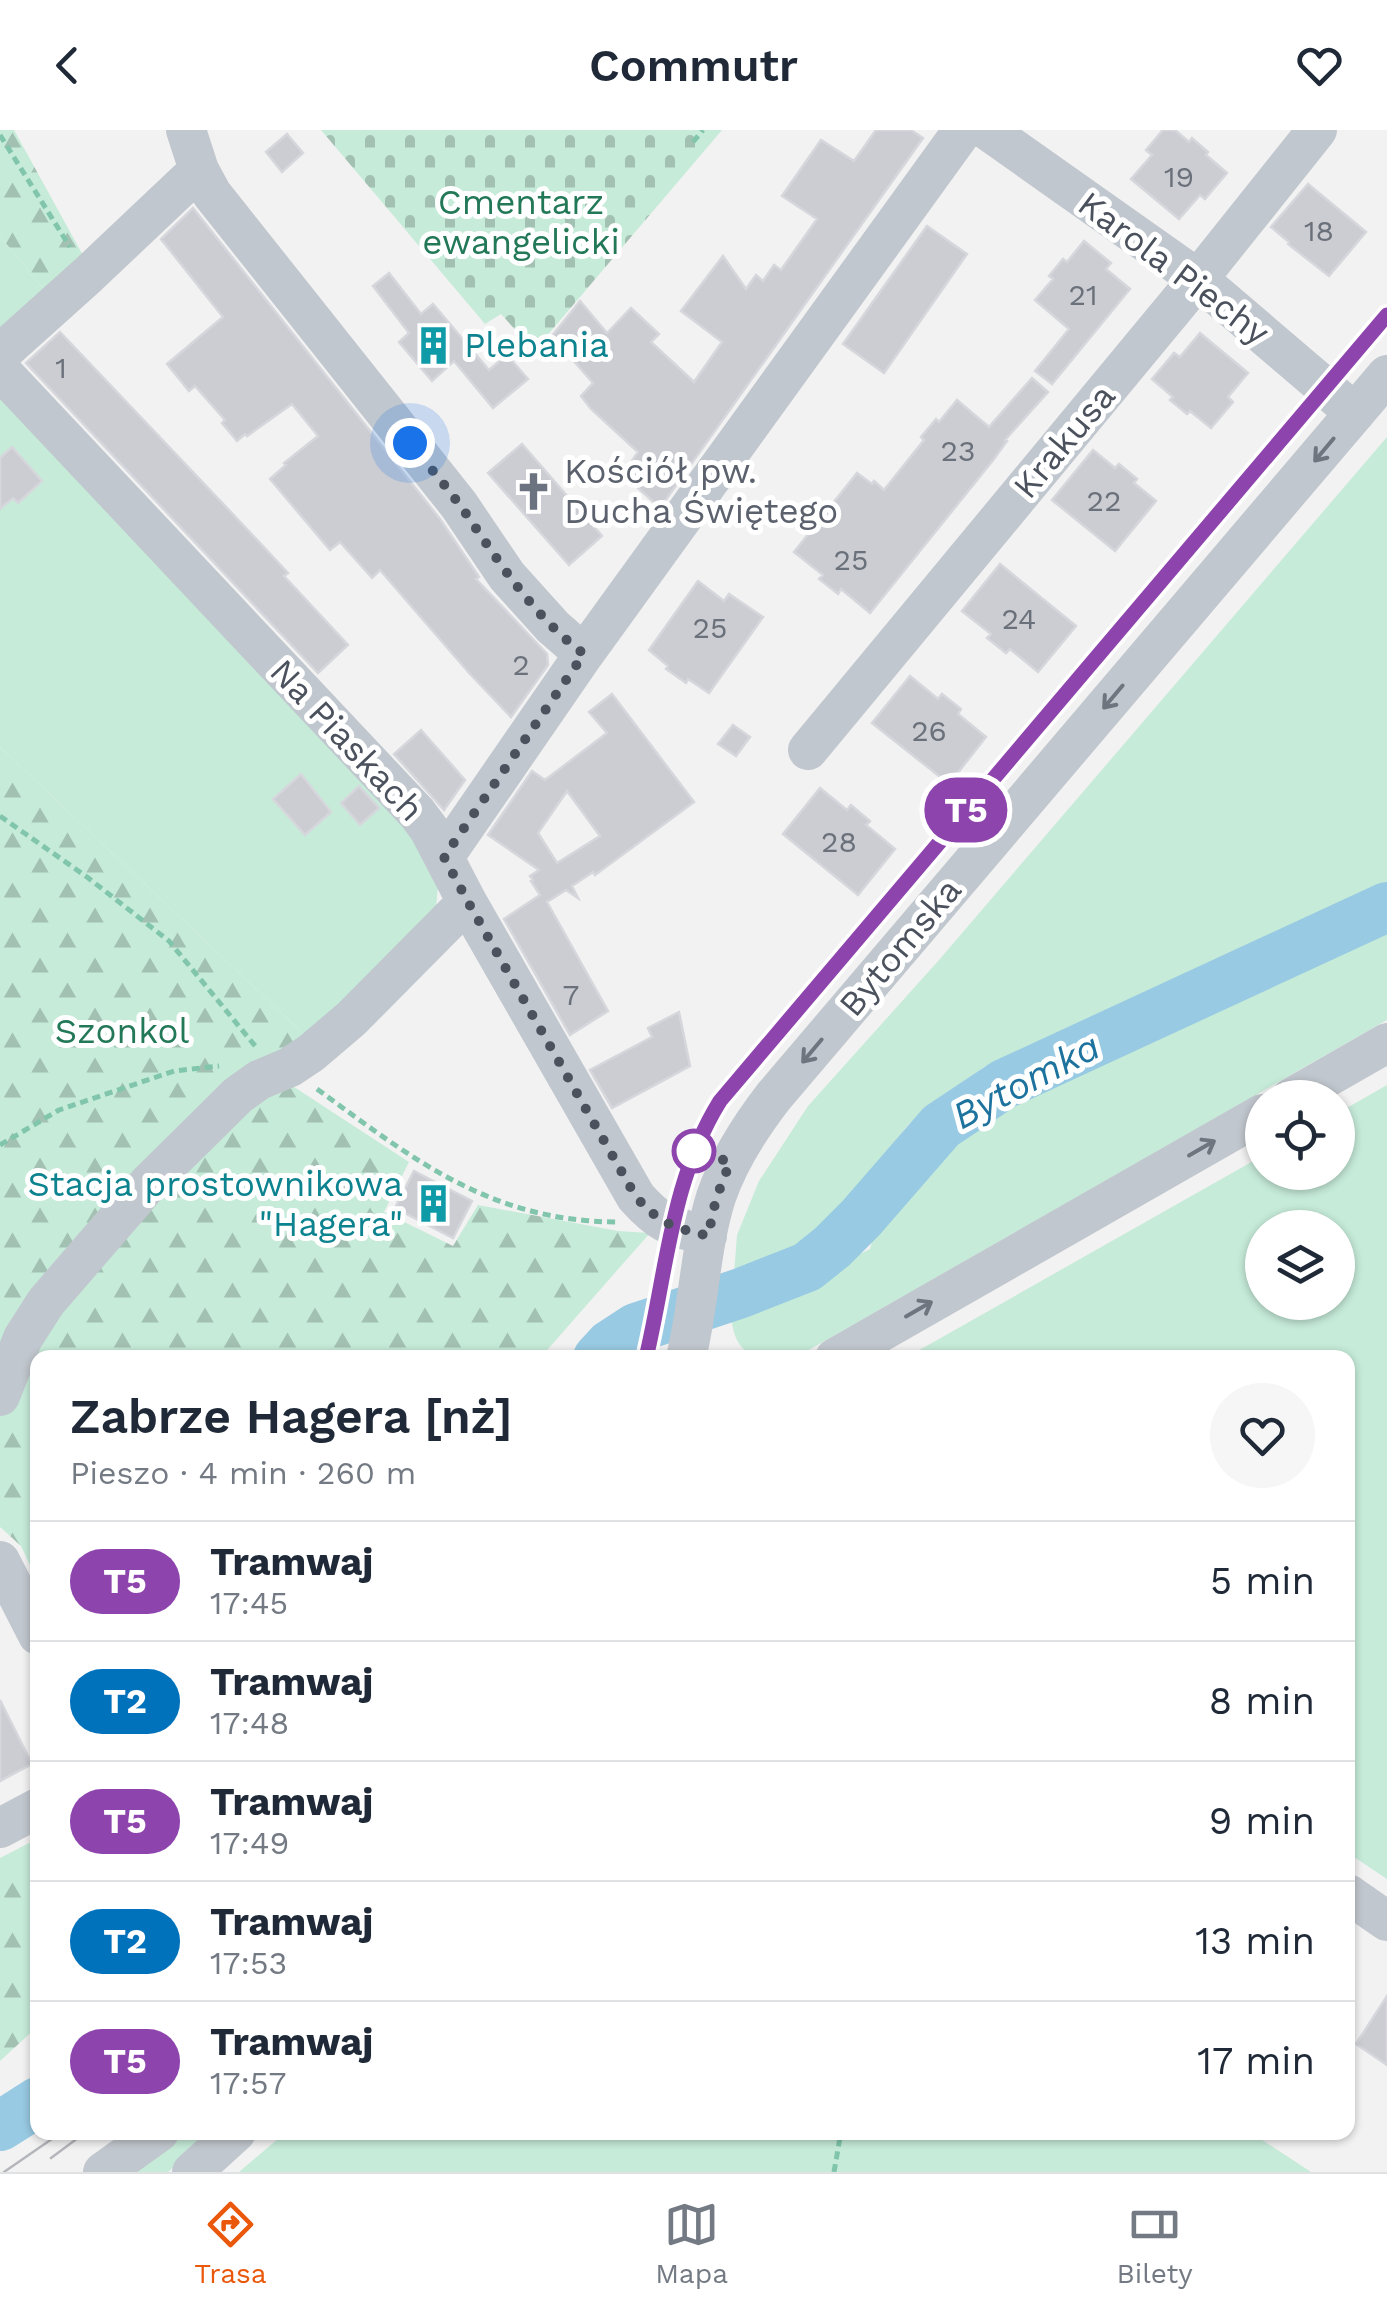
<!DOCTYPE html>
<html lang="pl">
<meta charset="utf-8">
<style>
:root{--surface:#fff;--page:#f6f6f7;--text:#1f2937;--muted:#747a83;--line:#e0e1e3;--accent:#ea580c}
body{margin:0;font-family:"Work Sans",sans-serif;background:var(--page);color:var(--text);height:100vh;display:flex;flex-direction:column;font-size:38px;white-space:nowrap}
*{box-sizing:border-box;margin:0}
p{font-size:32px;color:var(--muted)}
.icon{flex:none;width:55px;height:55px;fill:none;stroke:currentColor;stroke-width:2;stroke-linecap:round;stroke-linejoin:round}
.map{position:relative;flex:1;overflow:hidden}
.side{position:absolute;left:30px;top:1220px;width:1325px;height:790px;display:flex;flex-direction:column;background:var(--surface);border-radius:20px;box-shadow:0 2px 8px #0004}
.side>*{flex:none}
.badge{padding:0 20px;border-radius:32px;font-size:35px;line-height:65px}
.fabs{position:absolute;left:1245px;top:950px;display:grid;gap:20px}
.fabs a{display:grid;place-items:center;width:110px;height:110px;border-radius:50%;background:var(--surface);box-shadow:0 2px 8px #0004;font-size:50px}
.you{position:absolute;width:50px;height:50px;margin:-25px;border:8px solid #fff;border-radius:50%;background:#1a73e8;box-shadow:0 0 0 15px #1a73e833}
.map>.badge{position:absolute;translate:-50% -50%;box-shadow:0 0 0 5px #fff}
.round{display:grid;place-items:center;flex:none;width:105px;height:105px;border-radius:52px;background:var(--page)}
.overview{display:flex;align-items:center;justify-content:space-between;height:170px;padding:0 40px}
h1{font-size:48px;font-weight:600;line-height:75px}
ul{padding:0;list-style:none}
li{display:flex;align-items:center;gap:30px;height:120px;padding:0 40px;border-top:2px solid var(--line)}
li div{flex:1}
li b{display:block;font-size:38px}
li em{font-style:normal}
li .badge{min-width:110px;font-weight:700;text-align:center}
header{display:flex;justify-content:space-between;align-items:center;height:130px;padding:0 40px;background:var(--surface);font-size:45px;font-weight:600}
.menu{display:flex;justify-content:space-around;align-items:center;height:140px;border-top:2px solid var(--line);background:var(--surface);font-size:28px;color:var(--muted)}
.menu a{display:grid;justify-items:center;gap:5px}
.menu .current{color:var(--accent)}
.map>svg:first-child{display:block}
.green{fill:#c6ebd9;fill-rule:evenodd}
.forest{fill:url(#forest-firs)}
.cemetery{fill:url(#cemetery-stones)}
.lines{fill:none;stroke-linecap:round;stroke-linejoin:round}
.river{stroke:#98cae3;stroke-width:50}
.building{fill:#cccdd3;stroke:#d6d7dc;stroke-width:2.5;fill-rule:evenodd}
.path{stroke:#81c6ac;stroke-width:5;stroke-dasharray:8 5;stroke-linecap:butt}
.minor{stroke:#c1c7ce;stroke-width:40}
.tram{stroke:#b4b6bb;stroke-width:2.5}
.oneway{stroke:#6e757f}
.line-casing{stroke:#fff;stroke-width:22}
.line{stroke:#8e44ad;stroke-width:15}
.walk{stroke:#4b525d;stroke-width:10;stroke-dasharray:0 18}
.stop-dot{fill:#fff;stroke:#8e44ad;stroke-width:5}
.labels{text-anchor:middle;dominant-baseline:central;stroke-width:10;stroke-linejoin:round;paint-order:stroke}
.number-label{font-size:30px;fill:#6b717a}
.park-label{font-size:35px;fill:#227857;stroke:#fff}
.street-label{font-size:35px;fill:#4b525d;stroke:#fff}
.culture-label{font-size:35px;fill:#0d838f;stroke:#fff;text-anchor:start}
.worship-label{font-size:35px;fill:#5b616d;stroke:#fff;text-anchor:start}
.water-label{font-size:38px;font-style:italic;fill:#1d739e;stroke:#fff}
</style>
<header><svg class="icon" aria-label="back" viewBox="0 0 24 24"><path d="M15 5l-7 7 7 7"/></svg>Commutr<svg class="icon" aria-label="heart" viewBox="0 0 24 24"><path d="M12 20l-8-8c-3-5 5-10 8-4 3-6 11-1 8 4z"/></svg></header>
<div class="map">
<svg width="1387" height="2042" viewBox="0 0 1387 2042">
<defs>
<pattern id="forest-firs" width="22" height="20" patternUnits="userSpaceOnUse" patternTransform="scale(2.5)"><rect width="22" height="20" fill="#c6ebd9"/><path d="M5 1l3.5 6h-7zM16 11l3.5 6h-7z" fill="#a3c1b3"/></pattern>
<pattern id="cemetery-stones" width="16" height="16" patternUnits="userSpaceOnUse" patternTransform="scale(2.5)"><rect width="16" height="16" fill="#c6ebd9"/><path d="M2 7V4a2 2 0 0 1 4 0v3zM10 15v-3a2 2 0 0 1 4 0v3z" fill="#a3c1b3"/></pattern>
</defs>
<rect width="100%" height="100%" fill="#f3f2f2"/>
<!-- green -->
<path class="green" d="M 0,106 L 55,173 L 0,232 Z
M 0,249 L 442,711 L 434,801 L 310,910 L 0,617 Z
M 1387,307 L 1387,760 L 1171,857 L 984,937 L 909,994 L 877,1034 L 826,1108 L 734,1144 L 737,1105 L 759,1051 L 808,976 L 939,830 Z
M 1387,795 L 1387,890 L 800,1225 C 791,1228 784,1227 775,1227 C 744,1227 735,1217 731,1187 L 870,1119 L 881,1075 L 927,1023 L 995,972 L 1088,924 Z
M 1387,955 L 1387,1749 L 1348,1723 L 1348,1228 L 907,1227 L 1262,1026 L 1262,1042 L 1338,1042 L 1338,983 ZM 1262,1098 L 1338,1098 L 1338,1172 L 1262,1172 Z
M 286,2002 L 1250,2002 L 1311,2042 L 239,2042 Z
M 183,2003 L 213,2003 L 168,2042 L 131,2042 Z"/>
<!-- forest -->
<path class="forest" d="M 0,0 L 14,0 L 96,149 L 55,173 L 0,106 Z
M 0,617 L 310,910 L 261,943 L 0,1245 Z
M 288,953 L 409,1032 L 384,1082 L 453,1116 L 478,1075 L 618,1101 L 650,1103 L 541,1227 L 38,1228 L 37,1450 L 21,1416 L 0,1397 L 0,1272 L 32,1201 L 246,969 Z
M 37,1709 L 37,1897 L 0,1931 L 0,1728 Z"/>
<!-- cemetery -->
<path class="cemetery" d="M 321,0 L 722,0 L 534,221 L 501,184 L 485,194 Z"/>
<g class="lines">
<!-- river -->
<path class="river" d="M 598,1228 L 610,1215 L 636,1198 L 741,1163 L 807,1137 L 832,1117 L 861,1088 L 941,996 L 1004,954 L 1387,777
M 0,1996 L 38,1972"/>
</g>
<!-- building -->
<path class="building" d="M 876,0 L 911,0 L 923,8 L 660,378 L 626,347 L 632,338 L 629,335 L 638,322 L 591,279 L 581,266 L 593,253 L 552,206 L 580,171 L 607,203 L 631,178 L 659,204 L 651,212 L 694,252 L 722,212 L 681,181 L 723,126 L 746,159 L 756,145 L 763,151 L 774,135 L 781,140 L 817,89 L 782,66 L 821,10 L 854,31 Z
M 1163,0 L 1175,0 L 1189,12 L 1192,8 L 1208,22 L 1206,25 L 1227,43 L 1205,69 L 1200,65 L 1179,89 L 1131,49 L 1152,25 L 1146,20 Z
M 287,4 L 303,23 L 282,42 L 266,22 Z
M 1308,54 L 1366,102 L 1329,146 L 1288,114 L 1289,112 L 1271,97 Z
M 193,78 L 440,389 L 479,447 L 476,449 L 547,524 L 548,535 L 511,587 L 470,544 L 380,440 L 372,448 L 340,412 L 330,420 L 270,349 L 286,335 L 284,333 L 318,306 L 292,274 L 247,306 L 245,304 L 237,311 L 222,293 L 225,290 L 195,256 L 189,261 L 167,234 L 223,187 L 161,109 Z
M 927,96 L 967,124 L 884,243 L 843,214 Z
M 1084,111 L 1111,133 L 1106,139 L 1130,159 L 1052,254 L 1035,241 L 1069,199 L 1035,170 L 1053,149 L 1049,146 L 1063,129 L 1067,132 Z
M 389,143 L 421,184 L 433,174 L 489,240 L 507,225 L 528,249 L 493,278 L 454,231 L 432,251 L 399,212 L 409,203 L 373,156 Z
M 60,202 L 245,397 L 288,443 L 284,446 L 348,515 L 318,543 L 26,233 Z
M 1200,203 L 1248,243 L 1228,267 L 1233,272 L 1211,298 L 1190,281 L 1187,284 L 1170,270 L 1173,267 L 1152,249 L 1174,223 L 1180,227 Z
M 1032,248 L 1048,262 L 1005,310 L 1007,311 L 994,329 L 870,483 L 841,459 L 838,464 L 819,449 L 823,445 L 794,422 L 857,343 L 872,354 L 874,351 L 884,360 L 924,310 L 921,307 L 936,289 L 939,292 L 957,270 L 989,297 Z
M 522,314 L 602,406 L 569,435 L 488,343 Z
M 12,317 L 42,351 L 18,373 L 13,368 L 0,379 L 0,328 Z
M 1093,320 L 1115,338 L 1119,334 L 1137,349 L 1134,353 L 1156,371 L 1115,421 L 1052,370 Z
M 1000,434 L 1076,496 L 1038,542 L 1010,519 L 1006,523 L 987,508 L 991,504 L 962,481 Z
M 698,451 L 724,471 L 729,464 L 763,487 L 709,563 L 688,549 L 686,553 L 666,539 L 668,536 L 649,520 Z
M 910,546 L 938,569 L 942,564 L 961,579 L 958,584 L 986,607 L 949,654 L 872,593 Z
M 612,564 L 694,672 L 595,745 L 593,742 L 572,756 L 578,768 L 566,760 L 547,772 L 608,881 L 570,905 L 504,789 L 540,765 L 531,751 L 533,750 L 530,746 L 539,740 L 488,705 L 532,641 L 545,650 L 607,603 L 589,582 ZM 567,661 L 600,706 L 557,733 L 538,703 Z
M 733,595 L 750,607 L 736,626 L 718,614 Z
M 421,600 L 465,650 L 444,680 L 394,624 Z
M 301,644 L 331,682 L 305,705 L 273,669 Z
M 359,656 L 379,678 L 360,695 L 341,673 Z
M 820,658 L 847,680 L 851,675 L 870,691 L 866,695 L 895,719 L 858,765 L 783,704 Z
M 679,882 L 690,936 L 612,978 L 590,940 L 652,907 L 648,898 Z
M 414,1041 L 472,1071 L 453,1108 L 395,1078 Z
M 0,1570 L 32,1634 L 0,1651 Z
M 1387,1866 L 1387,1935 L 1356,1914 Z"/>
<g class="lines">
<!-- path -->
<path class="path" d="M 0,5 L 70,117
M 693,12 L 703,0
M 0,686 L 87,747 L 169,811 L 256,917
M 317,959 C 413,1029 490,1091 616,1092
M 0,1015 L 59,980 L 174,941 L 219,936
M 834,2042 L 841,2002"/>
<!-- minor -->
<path class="minor" d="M 186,0 L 199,40 L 212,64 L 459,375 L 507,446 L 553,497 L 584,524
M 987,0 L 1198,149 L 1355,283
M 0,224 L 88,145 L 199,40
M 0,240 L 417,683 L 429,699 L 467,772 L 636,1067 C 662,1096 671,1096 707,1106
M 808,620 L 1198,149 L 1317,0
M 444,727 L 584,524 L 963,0
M 1291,968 L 1387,913
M 686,1228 C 699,1175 700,1118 716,1067 C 729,1029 750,997 774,966 L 1387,245
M 835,1228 L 1262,984
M 0,1266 L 23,1208 L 46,1172 L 148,1054 L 238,965 L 259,950 L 290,937 L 311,923 L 351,889 L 467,772
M 0,1431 L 38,1505
M 0,1698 L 38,1678
M 1348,1764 L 1387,1791
M 103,2042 L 159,2002
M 192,2042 L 236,2002"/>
<!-- tram -->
<path class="tram" d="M 646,1228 C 666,1140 671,1050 720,971 L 1387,185
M 51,2028 L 86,2002
M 4,2042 L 62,2002"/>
</g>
<!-- one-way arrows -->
<defs><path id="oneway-shaft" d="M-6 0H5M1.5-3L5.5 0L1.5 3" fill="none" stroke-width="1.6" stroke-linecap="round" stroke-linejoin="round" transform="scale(2.5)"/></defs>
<g class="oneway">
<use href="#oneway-shaft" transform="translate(1324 320) rotate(130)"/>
<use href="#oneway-shaft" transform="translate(1113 567) rotate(130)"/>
<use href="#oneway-shaft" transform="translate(812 921) rotate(130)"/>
<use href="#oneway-shaft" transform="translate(1202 1018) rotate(-30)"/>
<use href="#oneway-shaft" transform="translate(919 1179) rotate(-30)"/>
</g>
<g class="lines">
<defs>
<path id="line" d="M 646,1228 C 667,1140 671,1050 720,971 L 1387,185"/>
</defs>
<!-- line casing -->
<use href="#line" class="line-casing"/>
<!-- line -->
<use href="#line" class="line"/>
<!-- walk -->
<path class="walk" d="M 410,313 C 431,339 454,365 473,394 C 505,441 537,489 584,524 L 444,727 L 468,772 L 636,1067 C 663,1096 671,1096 708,1106 L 716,1069 L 730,1032 L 694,1021"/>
</g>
<!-- icons -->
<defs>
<symbol id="building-bare" viewBox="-9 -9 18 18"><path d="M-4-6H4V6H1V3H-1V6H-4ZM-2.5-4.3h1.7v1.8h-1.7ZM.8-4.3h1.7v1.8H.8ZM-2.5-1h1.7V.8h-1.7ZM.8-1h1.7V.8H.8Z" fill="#0f9aa8" stroke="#fff" stroke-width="2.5" paint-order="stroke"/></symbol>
<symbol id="church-bare" viewBox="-9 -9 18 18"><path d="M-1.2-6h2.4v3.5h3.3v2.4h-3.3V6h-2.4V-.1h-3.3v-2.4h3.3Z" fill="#6b7280" stroke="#fff" stroke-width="2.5" paint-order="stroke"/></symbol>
</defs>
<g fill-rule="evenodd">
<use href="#building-bare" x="406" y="188" width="55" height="55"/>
<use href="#church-bare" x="506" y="334" width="55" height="55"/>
<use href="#building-bare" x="406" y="1046" width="55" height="55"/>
</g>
<!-- markers -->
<circle class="stop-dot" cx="694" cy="1021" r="20"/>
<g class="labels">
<!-- number labels -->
<g class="number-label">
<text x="1179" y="46">19</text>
<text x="1319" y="100">18</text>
<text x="1083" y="164">21</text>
<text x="61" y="237">1</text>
<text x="958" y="320">23</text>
<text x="1104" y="370">22</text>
<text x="851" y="429">25</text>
<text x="1019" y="488">24</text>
<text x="710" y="497">25</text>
<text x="521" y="534">2</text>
<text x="929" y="600">26</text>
<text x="839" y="711">28</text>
<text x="571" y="864">7</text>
</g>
<!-- park labels -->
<g class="park-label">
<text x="521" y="72">Cmentarz<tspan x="521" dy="40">ewangelicki</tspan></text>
<text x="122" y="901">Szonkol</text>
</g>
<!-- street labels -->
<g class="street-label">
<text transform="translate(1174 138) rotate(37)">Karola Piechy</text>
<text transform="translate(1064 311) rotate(-50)">Krakusa</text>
<text transform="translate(347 610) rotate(47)">Na Piaskach</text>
<text transform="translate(900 817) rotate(-50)">Bytomska</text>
</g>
<!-- culture labels -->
<g class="culture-label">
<text x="464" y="215">Plebania</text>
<text x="403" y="1054" text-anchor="end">Stacja prostownikowa<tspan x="403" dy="40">"Hagera"</tspan></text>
</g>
<!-- worship labels -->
<g class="worship-label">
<text x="564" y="341">Kościół pw.<tspan x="564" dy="40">Ducha Świętego</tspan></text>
</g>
<!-- water labels -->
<g class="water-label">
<text transform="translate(1026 951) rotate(-28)">Bytomka</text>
</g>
</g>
</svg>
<div class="fabs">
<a><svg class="icon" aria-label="locate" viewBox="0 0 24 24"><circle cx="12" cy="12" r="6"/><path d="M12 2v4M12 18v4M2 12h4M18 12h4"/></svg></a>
<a><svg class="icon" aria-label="layers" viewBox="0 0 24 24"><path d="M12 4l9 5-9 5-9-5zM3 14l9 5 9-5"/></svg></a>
</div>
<div class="you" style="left:410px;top:313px"></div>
<b class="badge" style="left:966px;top:680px;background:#8e44ad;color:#fff">T5</b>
<section class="side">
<div class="overview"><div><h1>Zabrze Hagera [nż]</h1><p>Pieszo · 4 min · 260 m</p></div><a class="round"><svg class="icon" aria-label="heart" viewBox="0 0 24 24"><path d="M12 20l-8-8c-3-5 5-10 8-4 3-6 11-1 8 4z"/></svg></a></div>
<ul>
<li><span class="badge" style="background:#8e44ad;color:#fff">T5</span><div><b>Tramwaj</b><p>17:45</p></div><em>5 min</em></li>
<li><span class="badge" style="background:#0072bc;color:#fff">T2</span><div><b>Tramwaj</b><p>17:48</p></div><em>8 min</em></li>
<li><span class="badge" style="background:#8e44ad;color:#fff">T5</span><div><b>Tramwaj</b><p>17:49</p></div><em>9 min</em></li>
<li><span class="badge" style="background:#0072bc;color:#fff">T2</span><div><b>Tramwaj</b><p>17:53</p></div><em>13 min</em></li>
<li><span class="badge" style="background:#8e44ad;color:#fff">T5</span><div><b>Tramwaj</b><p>17:57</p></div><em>17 min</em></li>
</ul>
</section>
</div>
<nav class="menu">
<a class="current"><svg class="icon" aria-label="directions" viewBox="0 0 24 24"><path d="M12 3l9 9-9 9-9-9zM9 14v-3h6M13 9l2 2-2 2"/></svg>Trasa</a>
<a><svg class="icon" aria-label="map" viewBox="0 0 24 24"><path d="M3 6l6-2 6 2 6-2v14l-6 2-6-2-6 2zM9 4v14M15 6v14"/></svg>Mapa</a>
<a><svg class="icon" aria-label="tickets" viewBox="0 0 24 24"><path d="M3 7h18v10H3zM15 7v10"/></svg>Bilety</a>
</nav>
